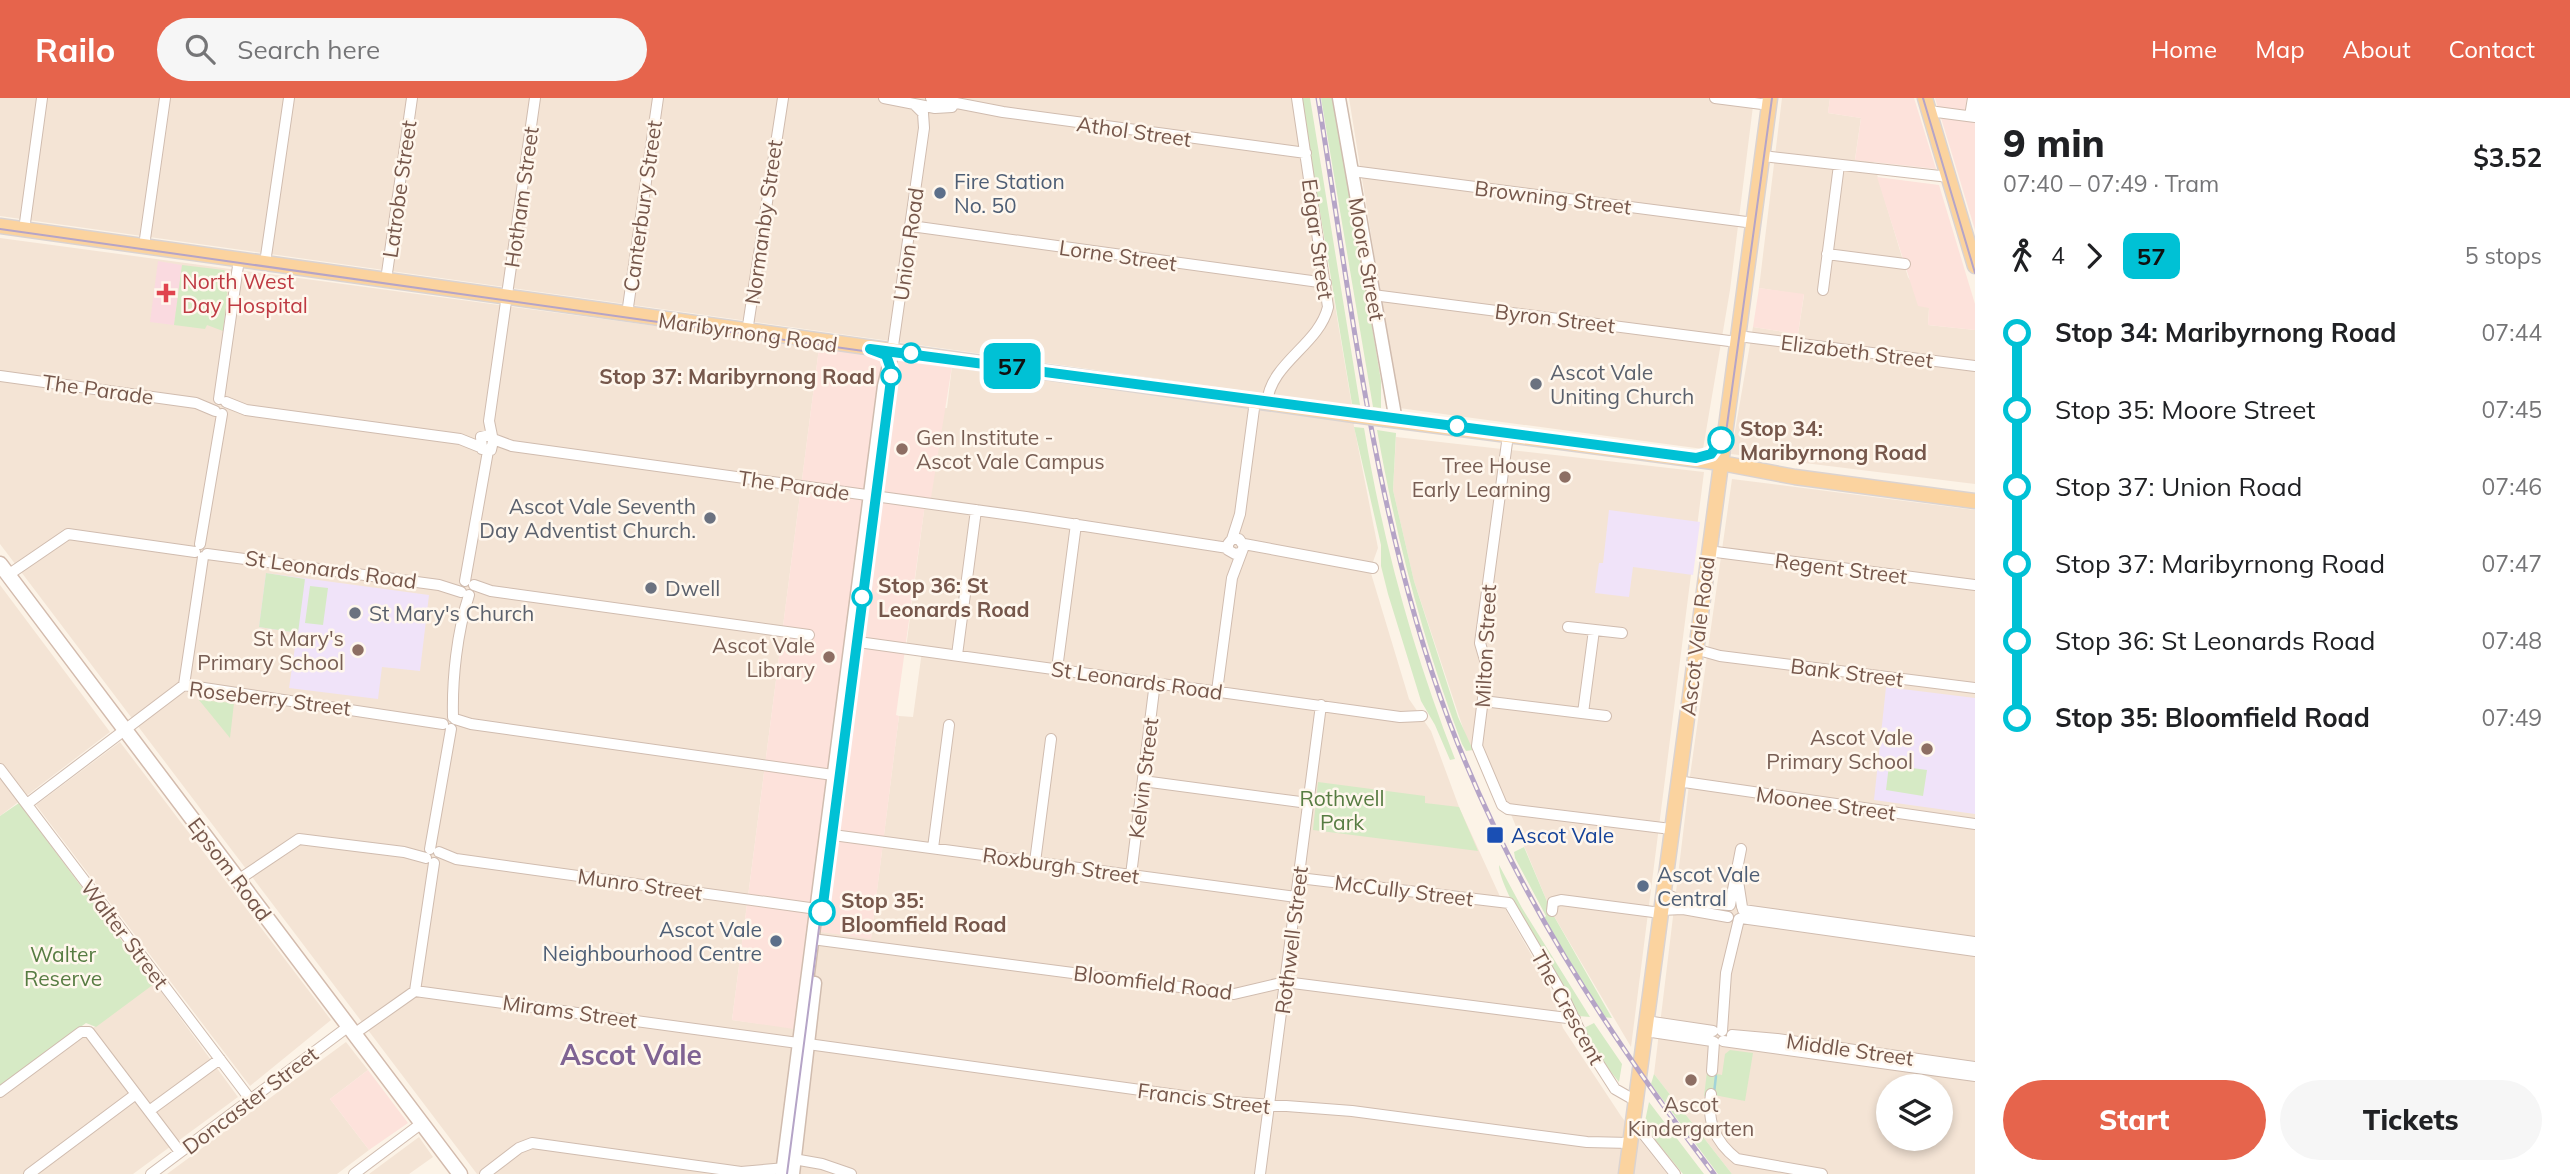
<!DOCTYPE html>
<meta charset="utf-8">
<style>
:root{--surface:#fff;--page:#f6f6f6;--text:#202124;--muted:#757577;--accent:#e6644c}
body{margin:0;font-family:Mulish,sans-serif;background:var(--page);color:var(--text);height:100vh;display:flex;flex-direction:column;font-size:26px;white-space:nowrap}
*{box-sizing:border-box;margin:0}
p{font-size:23px;color:var(--muted)}
.icon{flex:none;width:38px;height:38px;fill:none;stroke:currentColor;stroke-width:2;stroke-linecap:round;stroke-linejoin:round}
.map{position:relative;flex:1;overflow:hidden}
.side{display:flex;flex-direction:column;background:var(--surface);width:595px}
.side>*{flex:none}
.badge{padding:0 14px;border-radius:10px;font-size:24px;line-height:46px}
.tools{position:absolute;left:1876px;top:976px;display:grid;gap:14px}
.tools a{display:grid;place-items:center;width:77px;height:77px;border-radius:50%;background:var(--surface);box-shadow:0 4px 10px #0003;font-size:35px}
.map>.badge{position:absolute;translate:-50% -50%;box-shadow:0 0 0 4px #fff}
.legs{display:flex;align-items:center;gap:10px;height:77px;padding:0 28px;font-size:23px}
.legs p{margin-inline-start:auto}
.headline{display:flex;align-items:center;justify-content:space-between;height:119px;padding:0 28px}
h1{font-size:38px;font-weight:800;line-height:52px}
.primary-button{display:flex;gap:14px;margin-top:auto;padding:14px 28px}
.primary-button a{flex:1;height:80px;border-radius:42px;background:var(--accent);color:#fff;font-size:28px;font-weight:800;line-height:80px;text-align:center}
.primary-button a+a{background:var(--page);color:var(--text)}
ul{padding:0 28px;list-style:none}
li{display:flex;align-items:center;gap:24px;height:77px;font-size:26px}
li i{display:grid;place-items:center;width:10px;height:100%;margin:0 9px;background:currentColor}
li i::after{content:'';width:18px;height:18px;margin:-9px;border:5px solid;border-radius:50%;background:var(--surface)}
li p{margin-inline-start:auto}
li:first-child i{background:linear-gradient(#0000 50%,currentColor 0)}
li:last-child i{background:linear-gradient(currentColor 50%,#0000 0)}
header{display:flex;align-items:center;gap:42px;box-sizing:border-box;height:98px;padding:0 35px;background:var(--accent);color:#fff}
header strong{font-size:33px}
nav{display:flex;gap:38px;margin-inline-start:auto;font-size:24px}
.search{width:490px;height:63px;background:var(--page);display:flex;align-items:center;gap:18px;box-sizing:border-box;padding:0 24px;border-radius:38px;color:var(--muted);font-size:26px}
main{display:flex;flex:1;min-height:0}
.map>svg:first-child{display:block}
.residential{fill:#f4e4d5;fill-rule:evenodd}
.commercial{fill:#fde2db}
.education{fill:#f0e3f9}
.medical{fill:#fadae0}
.green{fill:#d6eac5}
.lines{fill:none;stroke-linecap:round;stroke-linejoin:round}
.stream{stroke:#a1d3d8;stroke-width:2.5}
.minor-casing{stroke:#d0bcaf;stroke-width:12}
.tertiary-casing{stroke:#d0bcaf;stroke-width:15}
.secondary-casing{stroke:#d3bbad;stroke-width:17}
.primary-casing{stroke:#dbd3d0;stroke-width:17}
.minor{stroke:#fff;stroke-width:10}
.tertiary{stroke:#fff;stroke-width:12}
.secondary{stroke:#fff;stroke-width:14}
.primary{stroke:#fbd39f;stroke-width:14}
.tram{stroke:#b5a4c7;stroke-width:2}
.rail-casing{stroke:#b5a4c7;stroke-width:5}
.rail{stroke:#fff7ed;stroke-width:2.5;stroke-dasharray:8;stroke-linecap:butt}
.primary-bridge-casing{stroke:#dbd3d0;stroke-width:17;stroke-linecap:butt}
.primary-bridge{stroke:#fbd39f;stroke-width:14}
.line-1-casing{stroke:#fff;stroke-width:16}
.line-1{stroke:#00c1d5;stroke-width:10}
.service-dot{fill:#5c6f8a;stroke:#fff7ed;stroke-width:2.5}
.health-dot{fill:#e0444e;stroke:#fff7ed;stroke-width:2.5}
.stop-1-dot{fill:#fff;stroke:#00c1d5;stroke-width:3.5}
.worship-dot{fill:#6b7280;stroke:#fff7ed;stroke-width:2.5}
.education-dot{fill:#8d6e63;stroke:#fff7ed;stroke-width:2.5}
.transit-dot{fill:#1a4fb4;stroke:#fff7ed;stroke-width:2.5}
.labels{text-anchor:middle;dominant-baseline:central;stroke-width:5;stroke-linejoin:round;paint-order:stroke}
.street-label{font-size:21px;fill:#76574b;stroke:#fff7ed}
.service-label{font-size:21px;fill:#4e5e75;stroke:#fff7ed;text-anchor:start}
.health-label{font-size:21px;fill:#be3a42;stroke:#fff7ed;text-anchor:start}
.worship-label{font-size:21px;fill:#5b616d;stroke:#fff7ed;text-anchor:start}
.stop-label{font-size:21px;font-weight:bold;fill:#76574b;stroke:#fff7ed;text-anchor:start}
.education-label{font-size:21px;fill:#785e54;stroke:#fff7ed;text-anchor:end}
.park-label{font-size:21px;fill:#577c42;stroke:#fff7ed}
.transit-label{font-size:21px;fill:#164399;stroke:#fff7ed;text-anchor:start}
.district-label{font-size:28px;font-weight:bold;fill:#7f6393;stroke:#fff7ed}
</style>
<header>
<strong>Railo</strong>
<div class="search"><svg class="icon" aria-label="search" viewBox="0 0 24 24"><circle cx="10" cy="10" r="6"/><path d="M15 15l6 6"/></svg>Search here</div>
<nav><a>Home</a><a>Map</a><a>About</a><a>Contact</a></nav>
</header>
<main>
<div class="map">
<svg width="1975" height="1076" viewBox="0 0 1975 1076">
<rect width="100%" height="100%" fill="#fcf3e7"/>
<!-- residential -->
<path class="residential" d="M 0,0 L 1300,0 L 1352,308 L 0,118 Z
M 1349,0 L 1754,0 L 1730,192 L 1703,351 L 1399,310 Z
M 1782,0 L 1830,0 L 1828,15 L 1861,20 L 1855,61 L 1873,63 L 1908,179 L 1929,210 L 1928,227 L 1975,232 L 1975,386 L 1731,356 L 1753,229 L 1798,236 L 1804,197 L 1759,190 Z
M 0,140 L 819,250 L 732,922 L 794,930 L 806,832 L 871,840 L 899,618 L 913,619 L 922,553 L 906,550 L 925,405 L 943,310 L 947,310 L 952,268 L 1353,323 L 1378,450 L 1370,472 L 1409,601 L 1431,633 L 1459,709 L 1508,816 L 1549,888 L 1563,930 L 1621,1018 L 1667,1076 L 477,1076 L 0,446 Z
M 1396,339 L 1704,374 L 1631,949 L 1551,813 L 1510,714 L 1468,645 L 1414,483 L 1393,392 Z
M 1732,381 L 1975,412 L 1975,1076 L 1732,1076 L 1654,976 L 1690,678 ZM 1888,989 L 1941,989 L 1941,1041 L 1888,1041 Z
M 0,487 L 110,634 L 0,718 Z
M 120,644 L 331,922 L 250,988 L 36,707 Z
M 154,884 L 238,999 L 133,1076 L 0,1076 L 0,1000 Z
M 346,944 L 368,972 L 330,1001 L 369,1052 L 337,1076 L 167,1076 Z
M 419,1039 L 433,1059 L 409,1076 L 369,1076 Z"/>
<!-- commercial -->
<path class="commercial" d="M 1830,0 L 1914,0 L 1936,71 L 1855,62 L 1861,20 L 1828,15 Z
M 1935,0 L 1967,0 L 1965,17 L 1975,19 L 1975,132 Z
M 1877,79 L 1939,87 L 1975,206 L 1975,232 L 1928,227 L 1929,210 L 1918,208 Z
M 1759,190 L 1804,196 L 1798,236 L 1753,229 Z
M 819,250 L 952,268 L 930,406 L 925,406 L 896,617 L 899,618 L 871,841 L 806,832 L 794,931 L 732,922 Z
M 368,972 L 408,1025 L 369,1052 L 330,1001 Z"/>
<!-- education -->
<path class="education" d="M 1609,412 L 1700,424 L 1693,477 L 1633,469 L 1629,499 L 1595,495 L 1599,465 L 1603,465 Z
M 266,475 L 429,497 L 420,573 L 382,569 L 378,601 L 289,590 L 297,535 L 259,529 Z
M 1886,589 L 1975,600 L 1975,716 L 1874,702 Z"/>
<!-- medical -->
<path class="medical" d="M 158,163 L 182,167 L 174,227 L 150,224 Z"/>
<!-- green -->
<path class="green" d="M 1301,0 L 1310,0 L 1360,307 L 1352,306 Z
M 1321,0 L 1334,0 L 1381,283 L 1381,310 L 1373,309 Z
M 182,167 L 224,172 L 229,179 L 223,233 L 207,227 L 205,231 L 174,227 Z
M 1354,329 L 1364,330 C 1383,444 1413,554 1455,661 L 1450,662 L 1435,627 L 1421,603 L 1388,496 L 1381,468 L 1381,447 Z
M 1377,332 L 1396,335 L 1393,392 L 1414,483 L 1458,619 L 1473,652 L 1466,653 L 1462,646 C 1423,544 1396,439 1377,332 Z
M 266,475 L 305,481 L 298,535 L 259,529 Z
M 310,488 L 328,490 L 323,527 L 305,525 Z
M 199,602 L 234,605 L 230,640 Z
M 1889,667 L 1927,672 L 1923,698 L 1886,692 Z
M 1318,684 L 1425,698 L 1425,705 L 1459,709 L 1478,753 L 1313,732 Z
M 19,705 L 154,886 L 96,929 L 86,925 L 0,988 L 0,718 Z
M 1524,749 L 1551,813 L 1612,920 L 1603,919 L 1544,820 L 1546,818 L 1515,760 L 1514,754 Z
M 1499,767 L 1522,810 L 1590,919 L 1579,918 C 1561,885 1499,794 1499,767 Z
M 1594,925 L 1622,966 L 1619,984 L 1606,968 L 1584,930 Z
M 1730,952 L 1753,955 L 1745,1003 L 1714,997 L 1704,998 L 1707,974 L 1722,977 L 1725,956 Z
M 1654,976 L 1732,1076 L 1718,1076 L 1651,986 Z
M 1649,1004 L 1704,1076 L 1683,1076 L 1644,1028 Z"/>
<g class="lines">
<!-- stream -->
<path class="stream" d="M 1714,995 L 1716,978"/>
<defs>
<path id="minor" d="M 884,0 L 935,10 L 952,9
M 931,0 L 1003,14 L 1306,55
M 1715,0 L 1770,7
M 1929,13 L 1975,19
M 1970,18 L 1973,0
M 1763,58 L 1949,79
M 1352,73 L 1754,125
M 911,128 L 1326,185
M 24,132 L 42,0
M 144,148 L 165,0
M 1827,156 L 1905,166
M 265,165 L 289,0
M 386,182 L 412,0
M 1823,192 L 1839,67
M 1373,197 L 1737,244
M 627,216 L 658,0
M 747,234 L 783,0
M 1738,238 L 1975,268
M 892,255 L 924,30 L 923,15 L 915,7
M 0,278 L 196,305 L 215,313
M 219,301 L 239,161
M 226,304 L 246,312 L 460,341 L 480,349
M 1267,305 C 1270,265 1319,247 1328,209 L 1297,0
M 490,337 L 481,339 L 482,351 L 491,352 L 493,343 L 489,323 L 535,0
M 1508,337 L 1480,545 L 1487,569 L 1477,648 L 1502,707 L 1508,711 L 1671,731
M 493,341 L 512,348 L 1026,419 L 1228,450
M 1232,441 L 1240,416 L 1255,303
M 200,446 L 222,316
M 1244,446 L 1373,470
M 1708,453 L 1975,487
M 207,456 L 439,487 L 461,494
M 8,477 L 68,436 L 195,454
M 465,483 L 488,353
M 474,487 L 491,493 L 809,537
M 1568,529 L 1622,535
M 851,543 L 1400,619 L 1422,618
M 1695,551 L 1720,558 L 1975,590
M 957,557 L 976,412
M 1057,571 L 1076,426
M 184,587 L 203,459
M 1217,593 L 1232,480 L 1244,448 L 1239,441 L 1232,441 L 1228,446 L 1228,452 L 1235,456 L 1240,455
M 1483,603 L 1606,618
M 1583,615 L 1594,532
M 453,619 C 452,581 457,534 469,497
M 455,621 L 471,626 L 833,677
M 0,671 L 250,1001
M 1143,683 L 1308,705
M 1677,683 L 1975,726
M 27,706 L 184,587 L 443,626
M 833,737 L 1296,799
M 933,750 L 949,627
M 430,751 L 451,631
M 439,754 L 456,761 L 824,812
M 1035,764 L 1051,641
M 1131,777 L 1155,584
M 1299,780 L 1509,805 L 1564,899 L 1586,946 L 1615,991 L 1636,1003
M 238,782 L 299,741 L 404,754 L 426,760
M 1738,783 L 1742,809
M 1663,795 L 1682,803 L 1729,807
M 1730,807 L 1741,751
M 1661,812 L 1683,811 L 1728,819
M 1743,812 L 1975,844
M 1552,813 L 1553,804 L 1561,802 L 1661,815
M 1741,820 L 1975,853
M 812,841 L 1234,896 L 1285,884 L 1575,921
M 415,893 L 434,765
M 1646,923 L 1713,933
M 1645,933 L 1712,943
M 1722,933 L 1726,875 L 1739,821
M 354,936 L 415,893 L 798,945
M 1732,937 L 1777,941 L 1975,969
M 1723,943 L 1975,978
M 808,946 L 1220,1003 L 1352,1013 L 1587,1044 L 1630,1045
M 1712,973 L 1714,944
M 0,994 L 81,934 L 89,934 L 180,1054
M 1711,996 C 1707,1023 1714,1043 1737,1061 L 1822,1076
M 149,1013 L 220,961
M 1633,1023 L 1675,1076
M 788,1060 L 822,1066 L 851,1076
M 29,1076 L 136,996
M 151,1076 L 349,928
M 354,1076 L 422,1025
M 485,1076 L 519,1050 L 532,1045 L 741,1074 L 786,1070
M 1260,1076 L 1321,607"/>
<path id="tertiary" d="M 1339,0 L 1396,323
M 782,1076 L 884,288 L 892,255
M 793,1076 L 815,885"/>
<path id="secondary" d="M 0,466 L 460,1076"/>
<path id="primary" d="M 1925,0 L 1975,168
M 0,128 L 1354,317
M 1384,321 L 1721,365 L 1795,379 L 1975,403
M 1626,1076 L 1770,0"/>
</defs>
<!-- minor casing -->
<use href="#minor" class="minor-casing"/>
<!-- tertiary casing -->
<use href="#tertiary" class="tertiary-casing"/>
<!-- secondary casing -->
<use href="#secondary" class="secondary-casing"/>
<!-- primary casing -->
<use href="#primary" class="primary-casing"/>
<!-- minor -->
<use href="#minor" class="minor"/>
<!-- tertiary -->
<use href="#tertiary" class="tertiary"/>
<!-- secondary -->
<use href="#secondary" class="secondary"/>
<!-- primary -->
<use href="#primary" class="primary"/>
<!-- tram -->
<path class="tram" d="M 1923,0 L 1975,175
M 0,131 L 892,257 L 1703,364 L 1717,359 L 1724,349 L 1772,0
M 787,1076 L 891,277 L 889,261 L 880,253"/>
<defs>
<path id="rail" d="M 1318,0 C 1352,209 1375,424 1449,623 C 1512,790 1607,935 1714,1076"/>
</defs>
<!-- rail casing -->
<use href="#rail" class="rail-casing"/>
<!-- rail -->
<use href="#rail" class="rail"/>
<defs>
<path id="primary-bridge" d="M 1354,317 L 1384,321"/>
</defs>
<!-- primary-bridge casing -->
<use href="#primary-bridge" class="primary-bridge-casing"/>
<!-- primary-bridge -->
<use href="#primary-bridge" class="primary-bridge"/>
</g>
<g class="lines">
<defs>
<path id="line-1" d="M 822,814 L 892,274 L 886,257 L 870,251 L 1696,360 L 1711,356 L 1721,342"/>
</defs>
<!-- line-1 casing -->
<use href="#line-1" class="line-1-casing"/>
<!-- line-1 -->
<use href="#line-1" class="line-1"/>
</g>
<!-- markers -->
<g class="service-dot">
<circle cx="940" cy="95" r="7"/>
<circle cx="1643" cy="788" r="7"/>
<circle cx="776" cy="843" r="7"/>
</g>
<path class="health-dot" d="M162.5 184.5h7v7h7v7h-7v7h-7v-7h-7v-7h7z"/>
<g class="stop-1-dot">
<circle cx="911" cy="255" r="9"/>
<circle cx="891" cy="278" r="9"/>
<circle cx="1457" cy="328" r="9"/>
<circle cx="1721" cy="342" r="12"/>
<circle cx="862" cy="499" r="9"/>
<circle cx="822" cy="814" r="12"/>
</g>
<g class="worship-dot">
<circle cx="1536" cy="286" r="7"/>
<circle cx="710" cy="420" r="7"/>
<circle cx="651" cy="490" r="7"/>
<circle cx="355" cy="515" r="7"/>
</g>
<g class="education-dot">
<circle cx="902" cy="351" r="7"/>
<circle cx="1565" cy="379" r="7"/>
<circle cx="358" cy="552" r="7"/>
<circle cx="829" cy="559" r="7"/>
<circle cx="1927" cy="651" r="7"/>
<circle cx="1691" cy="982" r="7"/>
</g>
<rect class="transit-dot" x="1486" y="728" width="18" height="18" rx="3.5"/>
<g class="labels">
<!-- street labels -->
<g class="street-label">
<text transform="translate(1134 33) rotate(8)">Athol Street</text>
<text transform="translate(399 91) rotate(-82)">Latrobe Street</text>
<text transform="translate(521 99) rotate(-82)">Hotham Street</text>
<text transform="translate(1553 99) rotate(7)">Browning Street</text>
<text transform="translate(642 108) rotate(-82)">Canterbury Street</text>
<text transform="translate(763 124) rotate(-82)">Normanby Street</text>
<text transform="translate(1318 141) rotate(82)">Edgar Street</text>
<text transform="translate(908 146) rotate(-82)">Union Road</text>
<text transform="translate(1118 157) rotate(8)">Lorne Street</text>
<text transform="translate(1367 161) rotate(80)">Moore Street</text>
<text transform="translate(1555 220) rotate(7)">Byron Street</text>
<text transform="translate(748 234) rotate(8)">Maribyrnong Road</text>
<text transform="translate(1857 253) rotate(7)">Elizabeth Street</text>
<text transform="translate(98 291) rotate(8)">The Parade</text>
<text transform="translate(794 387) rotate(8)">The Parade</text>
<text transform="translate(1841 470) rotate(7)">Regent Street</text>
<text transform="translate(331 471) rotate(8)">St Leonards Road</text>
<text transform="translate(1697 538) rotate(-83)">Ascot Vale Road</text>
<text transform="translate(1485 548) rotate(-87)">Milton Street</text>
<text transform="translate(1847 574) rotate(7)">Bank Street</text>
<text transform="translate(1137 582) rotate(8)">St Leonards Road</text>
<text transform="translate(270 600) rotate(7)">Roseberry Street</text>
<text transform="translate(1143 680) rotate(-83)">Kelvin Street</text>
<text transform="translate(1826 705) rotate(8)">Moonee Street</text>
<text transform="translate(1061 767) rotate(8)">Roxburgh Street</text>
<text transform="translate(230 771) rotate(53)">Epsom Road</text>
<text transform="translate(640 786) rotate(8)">Munro Street</text>
<text transform="translate(1404 792) rotate(7)">McCully Street</text>
<text transform="translate(125 836) rotate(53)">Walter Street</text>
<text transform="translate(1291 842) rotate(-83)">Rothwell Street</text>
<text transform="translate(1153 884) rotate(7)">Bloomfield Road</text>
<text transform="translate(1568 909) rotate(61)">The Crescent</text>
<text transform="translate(570 913) rotate(8)">Mirams Street</text>
<text transform="translate(1850 951) rotate(8)">Middle Street</text>
<text transform="translate(1204 1000) rotate(7)">Francis Street</text>
<text transform="translate(250 1002) rotate(-37)">Doncaster Street</text>
</g>
<!-- service labels -->
<g class="service-label">
<text x="954" y="83">Fire Station<tspan x="954" dy="24">No. 50</tspan></text>
<text x="1657" y="776">Ascot Vale<tspan x="1657" dy="24">Central</tspan></text>
<text x="762" y="831" text-anchor="end">Ascot Vale<tspan x="762" dy="24">Neighbourhood Centre</tspan></text>
</g>
<!-- health labels -->
<g class="health-label">
<text x="182" y="183">North West<tspan x="182" dy="24">Day Hospital</tspan></text>
</g>
<!-- worship labels -->
<g class="worship-label">
<text x="1550" y="274">Ascot Vale<tspan x="1550" dy="24">Uniting Church</tspan></text>
<text x="696" y="408" text-anchor="end">Ascot Vale Seventh<tspan x="696" dy="24">Day Adventist Church.</tspan></text>
<text x="665" y="490">Dwell</text>
<text x="369" y="515">St Mary's Church</text>
</g>
<!-- stop labels -->
<g class="stop-label">
<text x="875" y="278" text-anchor="end">Stop 37: Maribyrnong Road</text>
<text x="1740" y="330">Stop 34:<tspan x="1740" dy="24">Maribyrnong Road</tspan></text>
<text x="878" y="487">Stop 36: St<tspan x="878" dy="24">Leonards Road</tspan></text>
<text x="841" y="802">Stop 35:<tspan x="841" dy="24">Bloomfield Road</tspan></text>
</g>
<!-- education labels -->
<g class="education-label">
<text x="916" y="339" text-anchor="start">Gen Institute -<tspan x="916" dy="24">Ascot Vale Campus</tspan></text>
<text x="1551" y="367">Tree House<tspan x="1551" dy="24">Early Learning</tspan></text>
<text x="344" y="540">St Mary's<tspan x="344" dy="24">Primary School</tspan></text>
<text x="815" y="547">Ascot Vale<tspan x="815" dy="24">Library</tspan></text>
<text x="1913" y="639">Ascot Vale<tspan x="1913" dy="24">Primary School</tspan></text>
<text x="1691" y="1006" text-anchor="middle">Ascot<tspan x="1691" dy="24">Kindergarten</tspan></text>
</g>
<!-- park labels -->
<g class="park-label">
<text x="1342" y="700">Rothwell<tspan x="1342" dy="24">Park</tspan></text>
<text x="63" y="856">Walter<tspan x="63" dy="24">Reserve</tspan></text>
</g>
<!-- transit labels -->
<g class="transit-label">
<text x="1511" y="737">Ascot Vale</text>
</g>
<!-- district labels -->
<g class="district-label">
<text x="631" y="956">Ascot Vale</text>
</g>
</g>
</svg>
<div class="tools">
<a><svg class="icon" aria-label="layers" viewBox="0 0 24 24"><path d="M12 4l9 5-9 5-9-5zM3 14l9 5 9-5"/></svg></a>
</div>
<b class="badge" style="left:1012px;top:268px;background:#00c1d5;color:#111">57</b>
</div>
<section class="side">
<div class="headline"><div><h1>9 min</h1><p>07:40 – 07:49 · Tram</p></div><b>$3.52</b></div>
<div class="legs"><svg class="icon" aria-label="walk" viewBox="0 0 24 24"><circle cx="13" cy="4" r="2"/><path d="M13 8l-2 6 4 7M11 14l-3 7M7 12l3-4h3l4 4"/></svg>4<svg class="icon" aria-label="forward" viewBox="0 0 24 24"><path d="M9 5l7 7-7 7"/></svg><b class="badge" style="background:#00c1d5;color:#111">57</b><p>5 stops</p></div>
<ul>
<li><i style="color:#00c1d5"></i><b>Stop 34: Maribyrnong Road</b><p>07:44</p></li>
<li><i style="color:#00c1d5"></i><span>Stop 35: Moore Street</span><p>07:45</p></li>
<li><i style="color:#00c1d5"></i><span>Stop 37: Union Road</span><p>07:46</p></li>
<li><i style="color:#00c1d5"></i><span>Stop 37: Maribyrnong Road</span><p>07:47</p></li>
<li><i style="color:#00c1d5"></i><span>Stop 36: St Leonards Road</span><p>07:48</p></li>
<li><i style="color:#00c1d5"></i><b>Stop 35: Bloomfield Road</b><p>07:49</p></li>
</ul>
<div class="primary-button"><a>Start</a><a>Tickets</a></div>
</section>
</main>
